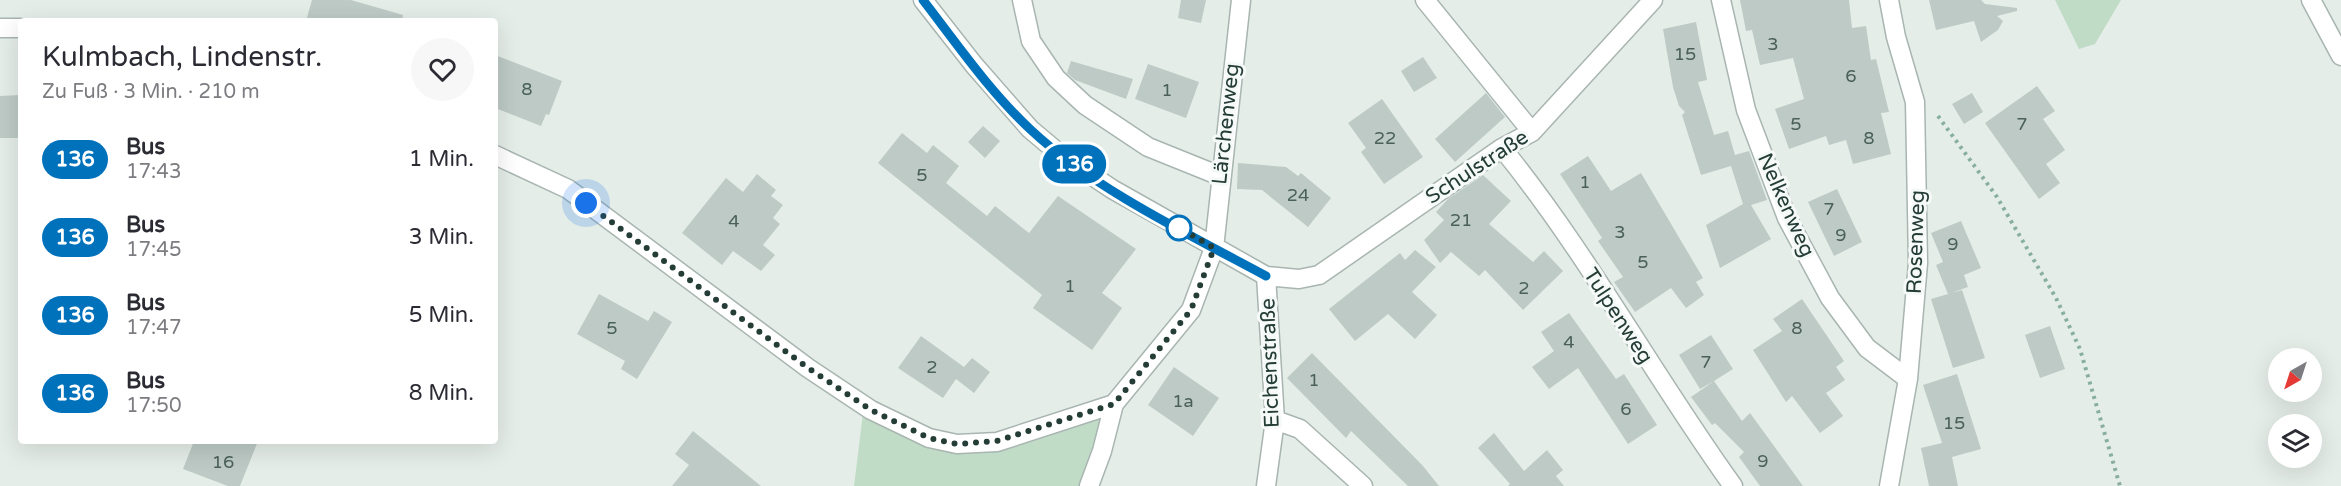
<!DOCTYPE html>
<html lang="de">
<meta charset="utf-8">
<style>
:root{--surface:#fff;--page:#f7f7f7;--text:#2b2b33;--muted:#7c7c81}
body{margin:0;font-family:"Varela Round",sans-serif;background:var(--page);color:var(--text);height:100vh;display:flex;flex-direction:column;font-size:22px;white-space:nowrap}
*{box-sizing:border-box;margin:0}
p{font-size:20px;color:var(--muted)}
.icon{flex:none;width:33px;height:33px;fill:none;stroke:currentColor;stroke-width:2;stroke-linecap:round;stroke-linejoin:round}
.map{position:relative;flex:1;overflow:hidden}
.details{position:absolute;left:18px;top:18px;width:480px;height:426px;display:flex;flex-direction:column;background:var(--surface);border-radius:6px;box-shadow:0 6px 24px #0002}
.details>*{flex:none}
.badge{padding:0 12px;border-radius:20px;font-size:21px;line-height:39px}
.needle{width:39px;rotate:219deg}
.buttons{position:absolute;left:2268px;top:348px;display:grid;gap:12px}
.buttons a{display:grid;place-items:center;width:54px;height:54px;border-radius:50%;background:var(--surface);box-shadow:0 6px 24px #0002;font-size:30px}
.you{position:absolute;width:30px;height:30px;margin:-15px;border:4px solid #fff;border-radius:50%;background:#1a73e8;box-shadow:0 0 0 9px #1a73e833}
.map>.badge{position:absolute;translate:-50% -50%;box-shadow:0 0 0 3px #fff}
.round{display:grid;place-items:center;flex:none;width:63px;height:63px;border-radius:32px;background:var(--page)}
.summary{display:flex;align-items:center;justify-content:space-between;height:102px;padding:0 24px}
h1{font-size:28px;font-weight:600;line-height:45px}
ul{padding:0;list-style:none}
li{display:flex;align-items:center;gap:18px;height:78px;padding:0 24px}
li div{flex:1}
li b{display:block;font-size:22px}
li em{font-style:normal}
li .badge{min-width:66px;font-weight:700;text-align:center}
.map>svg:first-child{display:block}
.green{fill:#c0dcc7}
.building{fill:#bdcac5}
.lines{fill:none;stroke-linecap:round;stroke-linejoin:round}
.minor-casing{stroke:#a8b5b0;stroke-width:21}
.path{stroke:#88aea2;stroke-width:4;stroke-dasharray:3 4.5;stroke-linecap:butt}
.minor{stroke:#fff;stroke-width:18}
.line-casing{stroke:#fff;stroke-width:14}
.line{stroke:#0072bc;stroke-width:9}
.walk{stroke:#253d37;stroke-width:6;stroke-dasharray:0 10.8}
.stop-dot{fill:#fff;stroke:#0072bc;stroke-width:3}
.labels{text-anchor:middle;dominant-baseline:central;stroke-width:6;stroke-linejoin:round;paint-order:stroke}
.number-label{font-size:18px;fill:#4b605a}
.street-label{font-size:21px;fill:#253d37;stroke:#f5f9f7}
</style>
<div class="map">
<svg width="2341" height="486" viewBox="0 0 2341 486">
<rect width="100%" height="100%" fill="#e5ede9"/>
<!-- green -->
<path class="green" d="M 2055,0 L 2121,0 L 2095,44 L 2079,49 Z
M 1114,404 L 1089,486 L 854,486 L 864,405 L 957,444 Z"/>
<!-- building -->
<path class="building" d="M 312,0 L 351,0 L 403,15 L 402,21 L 306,21 Z
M 1181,0 L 1206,0 L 1201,23 L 1178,18 Z
M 1740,0 L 1849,0 L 1852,28 L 1866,26 L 1871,60 L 1876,59 L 1889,112 L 1881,113 L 1891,154 L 1853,164 L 1846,140 L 1829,145 L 1826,136 L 1789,149 L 1775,109 L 1804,99 L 1793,58 L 1760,65 L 1752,30 L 1746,31 Z
M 1929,0 L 1981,0 L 1985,4 L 2017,8 L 2017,11 L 1997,16 L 2003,21 L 1998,30 L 1981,42 L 1974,21 L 1936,30 Z
M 1696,22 L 1707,80 L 1698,82 L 1714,135 L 1728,131 L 1735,155 L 1749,151 L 1767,200 L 1751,205 L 1771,239 L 1720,268 L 1706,225 L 1743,204 L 1731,166 L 1701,175 L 1682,115 L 1685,112 L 1679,106 L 1673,87 L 1663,29 Z
M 495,55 L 562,81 L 549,115 L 546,114 L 541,126 L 495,108 Z
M 1423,57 L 1437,78 L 1414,92 L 1401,71 Z
M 1071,61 L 1133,79 L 1126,99 L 1075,80 L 1067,73 Z
M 1148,64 L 1199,82 L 1186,118 L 1135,99 Z
M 2037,86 L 2055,111 L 2043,119 L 2065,150 L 2046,164 L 2060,183 L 2039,199 L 1985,123 Z
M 1486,93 L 1505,117 L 1455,162 L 1435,139 Z
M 1972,93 L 1983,112 L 1964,124 L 1952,104 Z
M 21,95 L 21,138 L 0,138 L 0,96 Z
M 1382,99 L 1423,157 L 1384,184 L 1361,152 L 1366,148 L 1348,123 Z
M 983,126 L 1000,141 L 985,158 L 968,142 Z
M 902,133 L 927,153 L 933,145 L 959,166 L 946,183 L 987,216 L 995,206 L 1029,233 L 1058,196 L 1136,249 L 1102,293 L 1122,308 L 1092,350 L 1033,308 L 1042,295 L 878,163 Z
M 1588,156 L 1611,191 L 1641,173 L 1703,278 L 1696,282 L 1704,295 L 1686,308 L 1671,288 L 1635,312 L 1614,282 L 1623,277 L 1598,241 L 1602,238 L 1560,174 Z
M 1238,163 L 1286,167 L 1298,176 L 1301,173 L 1331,198 L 1308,227 L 1262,190 L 1237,189 Z
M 757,174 L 776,190 L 771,196 L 783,205 L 773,218 L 780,224 L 763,245 L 775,255 L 761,271 L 733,251 L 722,265 L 682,233 L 726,178 L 743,192 Z
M 1483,175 L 1511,201 L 1489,224 L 1533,262 L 1544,251 L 1563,271 L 1523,310 L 1485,270 L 1479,276 L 1451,252 L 1440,263 L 1424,240 L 1444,220 L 1436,212 L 1448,199 Z
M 1837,189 L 1862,242 L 1834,256 L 1808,202 Z
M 1961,221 L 1981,268 L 1964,275 L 1968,287 L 1951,293 L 1962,290 L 1985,358 L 1953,368 L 1931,299 L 1948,294 L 1936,265 L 1943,262 L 1931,233 Z
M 1415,250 L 1436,267 L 1412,292 L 1437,315 L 1415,339 L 1388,314 L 1355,341 L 1329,309 L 1400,253 L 1405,260 Z
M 599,294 L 648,321 L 654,311 L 672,322 L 637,379 L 621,369 L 625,361 L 577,334 Z
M 1802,299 L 1844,361 L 1836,367 L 1845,380 L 1826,393 L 1843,416 L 1820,433 L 1792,396 L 1786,402 L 1753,350 L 1782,331 L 1773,319 Z
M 1569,313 L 1616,379 L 1624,374 L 1657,425 L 1628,444 L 1578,368 L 1549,389 L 1532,367 L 1554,351 L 1541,332 Z
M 2050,326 L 2065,369 L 2040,378 L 2025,335 Z
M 1711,335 L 1733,369 L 1714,381 L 1742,421 L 1750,413 L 1803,486 L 1760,486 L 1739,457 L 1744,452 L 1715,423 L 1712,425 L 1691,397 L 1714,381 L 1700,389 L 1679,355 Z
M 921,336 L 964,367 L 972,358 L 990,372 L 974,393 L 956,379 L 943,398 L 898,368 Z
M 1312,353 L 1423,466 L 1439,486 L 1408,486 L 1351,431 L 1346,438 L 1287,378 Z
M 1174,367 L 1219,398 L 1193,436 L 1148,405 Z
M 1957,374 L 1981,449 L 1952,457 L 1958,486 L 1929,486 L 1921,448 L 1942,443 L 1923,385 Z
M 693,431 L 761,486 L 672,486 L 689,465 L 675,454 Z
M 1494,433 L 1524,471 L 1547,450 L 1563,470 L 1556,476 L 1564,486 L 1508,486 L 1510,484 L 1478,448 Z
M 194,441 L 258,441 L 240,486 L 228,486 L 183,469 Z"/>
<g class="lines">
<defs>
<path id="minor" d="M 923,0 L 974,65 L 1030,129 L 1061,155 L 1112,189 L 1266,276 L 1299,279 L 1319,275 L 1502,148 L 1532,132 L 1653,0
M 1022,0 L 1031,41 L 1056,78 L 1085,105 L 1148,147 L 1220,176
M 1425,0 L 1532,132
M 1721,0 L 1746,110 L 1787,218 L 1830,298 L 1867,348 L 1908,379
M 2311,0 L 2341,56
M 0,28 L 21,28
M 1502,148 C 1588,254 1653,375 1733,486
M 495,155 L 568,189 L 808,368 L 871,410 L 929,438 L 957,444 L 997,442 L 1114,404 L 1191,310 L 1214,248 L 1241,0
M 1266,276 L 1275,420 L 1266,486
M 1275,420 L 1300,429 L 1363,486
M 1089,486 L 1102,451 L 1114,404
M 1889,486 L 1908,379 L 1918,263 L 1915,102 L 1896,37 L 1889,0"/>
</defs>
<!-- minor casing -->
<use href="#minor" class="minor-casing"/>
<!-- path -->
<path class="path" d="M 1938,116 L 1997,197 L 2056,298 L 2080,349 L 2120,486"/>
<!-- minor -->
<use href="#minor" class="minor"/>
</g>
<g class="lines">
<defs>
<path id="line" d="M 923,0 C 957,44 990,92 1031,130 C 1094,189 1190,235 1266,276"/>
</defs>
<!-- line casing -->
<use href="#line" class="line-casing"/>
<!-- line -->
<use href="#line" class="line"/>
<!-- walk -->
<path class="walk" d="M 586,203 L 808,368 L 871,410 L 929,438 L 957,444 L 997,441 L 1114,404 L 1191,310 L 1214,248 L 1173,224 L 1179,228"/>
</g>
<!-- markers -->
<circle class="stop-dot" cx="1179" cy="228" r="12"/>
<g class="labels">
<!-- number labels -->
<g class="number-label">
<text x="1773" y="44">3</text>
<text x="1685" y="54">15</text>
<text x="1851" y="76">6</text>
<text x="527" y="89">8</text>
<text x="1167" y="90">1</text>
<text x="1796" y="124">5</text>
<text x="2022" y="124">7</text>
<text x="1385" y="138">22</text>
<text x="1869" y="138">8</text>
<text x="922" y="175">5</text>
<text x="1585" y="182">1</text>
<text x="1298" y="195">24</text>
<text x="1829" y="209">7</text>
<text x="1461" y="220">21</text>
<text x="734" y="221">4</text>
<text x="1620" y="232">3</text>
<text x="1841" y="235">9</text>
<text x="1953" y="244">9</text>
<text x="1643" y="262">5</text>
<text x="1070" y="286">1</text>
<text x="1524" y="288">2</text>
<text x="612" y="328">5</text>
<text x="1797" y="328">8</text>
<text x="1569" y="342">4</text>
<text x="1706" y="362">7</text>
<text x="932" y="367">2</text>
<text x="1314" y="380">1</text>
<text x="1183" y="401">1a</text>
<text x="1626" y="409">6</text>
<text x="1954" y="423">15</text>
<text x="1763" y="461">9</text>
<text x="223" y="462">16</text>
</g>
<!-- street labels -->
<g class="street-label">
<text transform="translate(1226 124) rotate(-84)">Lärchenweg</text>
<text transform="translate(1477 167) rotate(-33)">Schulstraße</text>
<text transform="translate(1786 205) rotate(66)">Nelkenweg</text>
<text transform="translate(1916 242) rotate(-88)">Rosenweg</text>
<text transform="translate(1618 316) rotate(57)">Tulpenweg</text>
<text transform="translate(1270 363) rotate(-92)">Eichenstraße</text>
</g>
</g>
</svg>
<div class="buttons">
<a><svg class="needle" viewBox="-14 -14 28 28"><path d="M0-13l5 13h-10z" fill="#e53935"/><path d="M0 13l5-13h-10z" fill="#7c7c81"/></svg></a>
<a><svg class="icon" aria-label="layers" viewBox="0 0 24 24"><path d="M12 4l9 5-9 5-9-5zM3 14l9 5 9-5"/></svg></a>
</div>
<div class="you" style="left:586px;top:203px"></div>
<b class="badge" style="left:1074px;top:164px;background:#0072bc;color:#fff">136</b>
<section class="details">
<div class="summary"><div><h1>Kulmbach, Lindenstr.</h1><p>Zu Fuß · 3 Min. · 210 m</p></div><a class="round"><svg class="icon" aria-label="heart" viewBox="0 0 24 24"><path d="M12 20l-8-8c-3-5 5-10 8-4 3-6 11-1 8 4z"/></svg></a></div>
<ul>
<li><span class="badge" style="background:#0072bc;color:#fff">136</span><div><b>Bus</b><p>17:43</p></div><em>1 Min.</em></li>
<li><span class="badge" style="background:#0072bc;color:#fff">136</span><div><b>Bus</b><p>17:45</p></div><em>3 Min.</em></li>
<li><span class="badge" style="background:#0072bc;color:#fff">136</span><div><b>Bus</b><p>17:47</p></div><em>5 Min.</em></li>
<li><span class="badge" style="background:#0072bc;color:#fff">136</span><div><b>Bus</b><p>17:50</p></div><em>8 Min.</em></li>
</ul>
</section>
</div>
